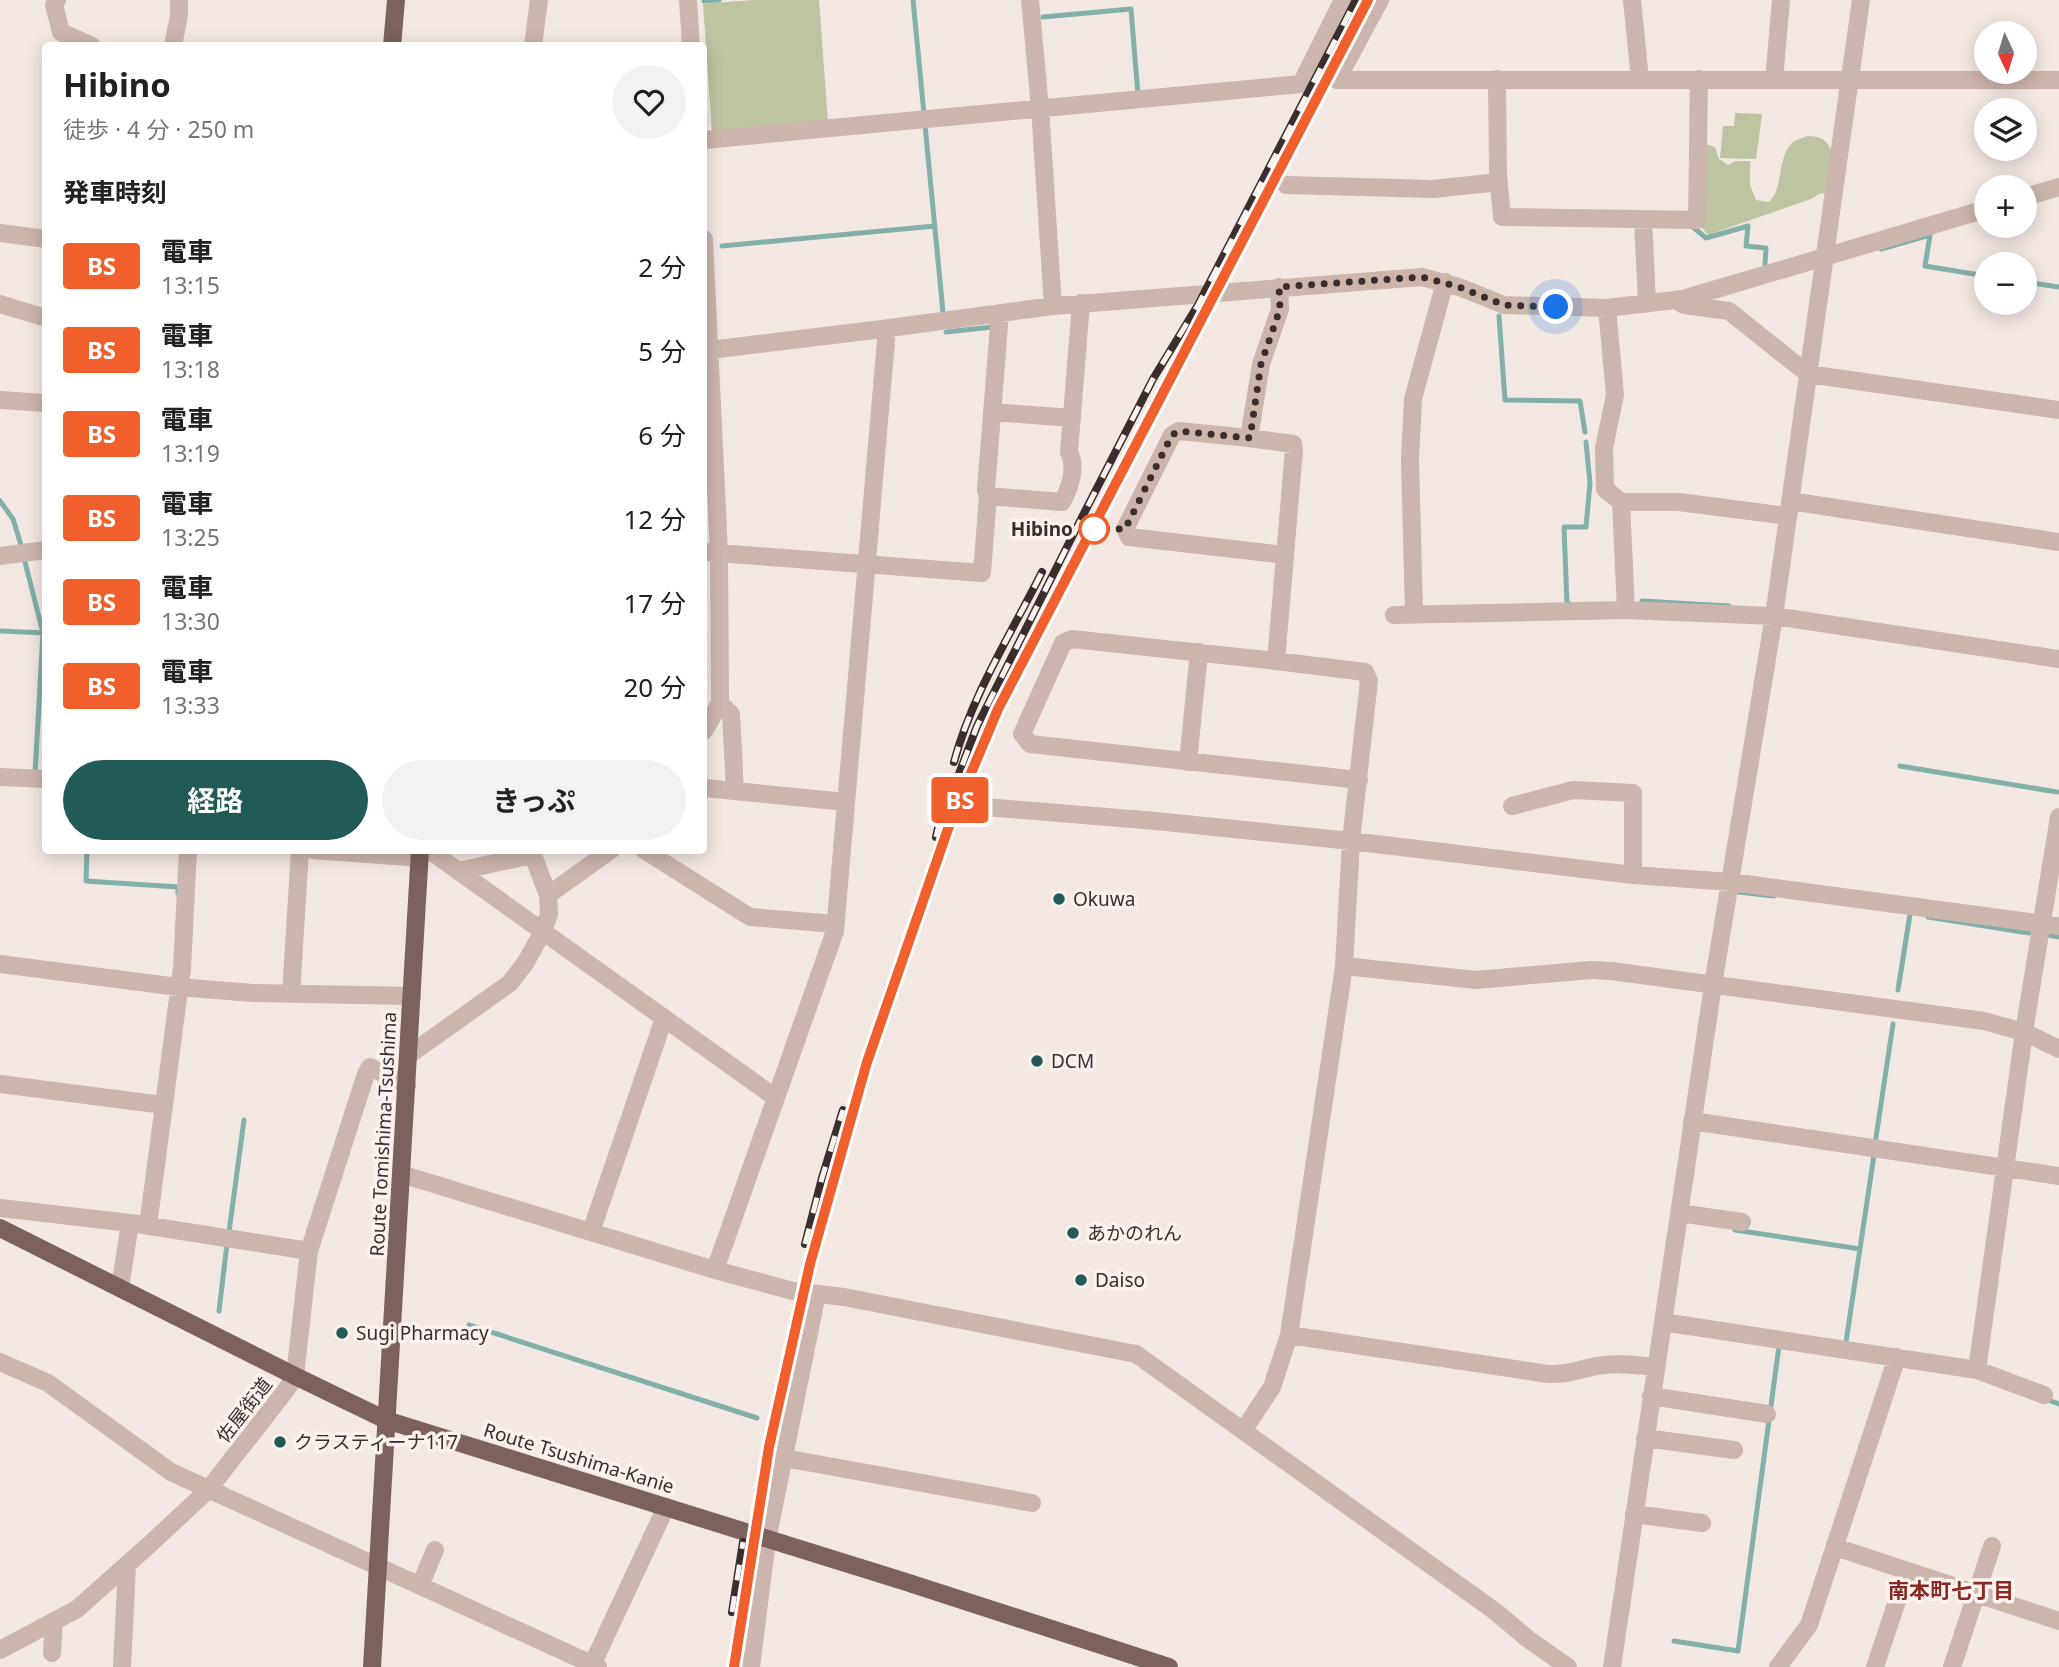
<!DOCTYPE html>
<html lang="ja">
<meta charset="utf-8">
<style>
:root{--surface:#fff;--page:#f2f2f2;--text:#222;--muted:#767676;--accent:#205c55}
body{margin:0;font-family:"Noto Sans","Noto Sans JP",sans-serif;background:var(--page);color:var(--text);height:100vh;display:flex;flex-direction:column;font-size:26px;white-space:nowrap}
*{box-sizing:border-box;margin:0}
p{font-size:23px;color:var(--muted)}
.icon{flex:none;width:38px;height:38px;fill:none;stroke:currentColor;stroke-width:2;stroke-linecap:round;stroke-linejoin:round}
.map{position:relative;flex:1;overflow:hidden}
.sheet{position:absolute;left:42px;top:42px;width:665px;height:812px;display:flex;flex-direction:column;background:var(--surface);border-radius:7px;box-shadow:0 4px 18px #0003}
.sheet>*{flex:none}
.badge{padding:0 14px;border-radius:5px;font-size:24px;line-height:46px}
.needle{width:46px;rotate:176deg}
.controls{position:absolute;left:1974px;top:21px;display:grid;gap:14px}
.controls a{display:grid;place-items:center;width:63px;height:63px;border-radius:50%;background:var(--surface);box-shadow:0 4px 18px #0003;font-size:35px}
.you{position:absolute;width:35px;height:35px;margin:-18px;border:5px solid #fff;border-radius:50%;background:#1a73e8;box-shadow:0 0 0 10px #1a73e833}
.map>.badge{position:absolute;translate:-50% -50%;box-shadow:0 0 0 4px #fff}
h2{padding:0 21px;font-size:26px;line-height:63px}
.round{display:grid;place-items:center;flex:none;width:74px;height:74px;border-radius:37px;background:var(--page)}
.head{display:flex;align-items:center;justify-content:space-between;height:119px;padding:0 21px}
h1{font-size:33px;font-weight:700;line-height:52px}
.action{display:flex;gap:14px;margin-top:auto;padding:14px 21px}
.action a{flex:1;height:80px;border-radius:42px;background:var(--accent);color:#fff;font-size:28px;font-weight:700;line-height:80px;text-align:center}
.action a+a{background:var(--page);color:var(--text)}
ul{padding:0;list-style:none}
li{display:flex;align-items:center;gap:21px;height:84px;padding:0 21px}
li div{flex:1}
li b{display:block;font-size:26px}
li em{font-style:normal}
li .badge{min-width:77px;font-weight:700;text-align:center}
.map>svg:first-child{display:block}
.green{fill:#bec3a0}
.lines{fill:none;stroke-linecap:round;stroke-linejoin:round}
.stream{stroke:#80b0a9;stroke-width:5}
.minor{stroke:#ccb5ac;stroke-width:18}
.major{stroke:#7c615c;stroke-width:18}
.rail-casing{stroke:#3a2d2b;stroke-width:8}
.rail{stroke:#fbf2ee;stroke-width:5;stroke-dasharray:16;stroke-linecap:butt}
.line-casing{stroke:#fff;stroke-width:16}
.line{stroke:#f05f2c;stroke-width:10}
.walk{stroke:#3a2d2b;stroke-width:7;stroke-dasharray:0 12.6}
.stop-dot{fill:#fff;stroke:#f05f2c;stroke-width:3.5}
.poi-dot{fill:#205c55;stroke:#fbf2ee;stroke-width:2.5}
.labels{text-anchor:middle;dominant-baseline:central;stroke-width:7;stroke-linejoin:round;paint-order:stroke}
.stop-label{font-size:19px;font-weight:bold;fill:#3a2d2b;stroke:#fbf2ee;text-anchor:end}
.poi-label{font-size:19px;fill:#3a2d2b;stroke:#fbf2ee;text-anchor:start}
.street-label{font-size:19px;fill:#3a2d2b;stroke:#fbf2ee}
.neighbourhood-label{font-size:21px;font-weight:bold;fill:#892924;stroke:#fbf2ee}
</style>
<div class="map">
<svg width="2059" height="1667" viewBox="0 0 2059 1667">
<rect width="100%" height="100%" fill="#f3e7e1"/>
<!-- green -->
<path class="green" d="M 753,0 L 819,0 L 828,122 L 712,132 L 703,4 Z
M 1735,113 L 1762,114 L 1756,159 L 1720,158 L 1723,126 L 1734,126 Z
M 1808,136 C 1818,136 1827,139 1831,150 L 1827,193 L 1819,194 L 1811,199 L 1708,235 L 1700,225 L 1706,144 L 1715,147 L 1719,159 L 1728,165 L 1736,161 L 1750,161 L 1750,185 L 1756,200 L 1769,202 C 1785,185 1776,160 1792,143 C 1795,140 1803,138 1808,136 Z"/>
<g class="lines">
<!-- stream -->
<path class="stream" d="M 913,0 L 924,114
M 704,1 L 719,0
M 1043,17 L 1131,9 L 1138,95
M 925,125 L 943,312
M 1693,227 L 1706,238 L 1748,226 L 1746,246 L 1766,248 L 1765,264
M 722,246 L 935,226
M 1881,249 L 1930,235 L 1925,266 L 1986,276
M 2025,282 L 2059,287
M 1499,316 L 1505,400 L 1580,401 L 1585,432
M 946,332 L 992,327
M 0,501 L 13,519 L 22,548
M 24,558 L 43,633 L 35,773
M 1642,601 L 1729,606
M 1570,604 L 1567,604 L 1564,527 L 1586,527 L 1590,483 L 1586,442
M 0,631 L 46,633
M 1900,766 L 2057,792
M 87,850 L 86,881 L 178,887 L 178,893
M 1738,892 L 1774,896
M 1928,917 L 2029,933
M 2048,935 L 2059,937
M 1898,990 L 1910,914
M 1875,1144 L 1893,1024
M 1735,1230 L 1860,1249
M 229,1232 L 244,1120
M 219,1311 L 227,1244
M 469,1325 L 757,1418
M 1846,1342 L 1874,1155
M 2045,1399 L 2059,1404
M 1674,1641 L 1738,1651 L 1779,1346 L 1782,1347"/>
<!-- minor -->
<path class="minor" d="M 57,0 L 54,5 L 61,32 L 92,46
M 688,0 L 691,46
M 1030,0 L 1040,108 L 1053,306
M 1380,0 L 1337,80 L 2059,80
M 1632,0 L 1640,79
M 173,46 L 179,15 L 179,0
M 533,46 L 539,0
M 1497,79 L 1498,175 L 1502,217 L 1697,220 L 1699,79
M 1774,80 L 1781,0
M 704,140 L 1301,84 L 1343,0
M 1286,185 L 1433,189 L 1499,182
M 2025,197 L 2059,187
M 1643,219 L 1647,303
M 0,233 L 46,239
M 704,239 L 719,552 L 720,703 L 704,731
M 1679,302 L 1684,305 L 1729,311 L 1808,374 L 2059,410
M 0,304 L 46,318
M 1607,308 L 1615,395 L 1604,448 L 1605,489 L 1621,502 L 1626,610
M 710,350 L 882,329 L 1053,306 L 1422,277 L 1459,287 L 1504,305 L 1607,308 L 1683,299 L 1986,209
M 0,400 L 46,403
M 992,412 L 1072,418
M 1249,438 L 1179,431 L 1172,435 L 1125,529 L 1129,537 L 1285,555
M 988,496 L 1062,502 C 1070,488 1077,467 1069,452 L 1081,303
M 1790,501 L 2059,542
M 1621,502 L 1679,502 L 1788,516
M 704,552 L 982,573 L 988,496 L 986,490 L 1000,313
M 0,556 L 46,550
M 1394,615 L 1626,610 L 1774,616 L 2059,659
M 1414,615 L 1410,459 L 1413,399 L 1445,282
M 1276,661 L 1072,639 L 1063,643 L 1022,734 L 1030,744 L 1359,780
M 720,703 L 731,714 L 735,791
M 1188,762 L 1199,652
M 0,777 L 46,779
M 704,788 L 846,802
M 1512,806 L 1573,790 L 1633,793 L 1633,875
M 985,807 L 1156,821 L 1351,841 L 1633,875 L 1731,882 L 2059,926
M 313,850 L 420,858
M 429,850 L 776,1098
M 531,850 L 548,895
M 644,850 L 750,917 L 835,924
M 458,871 L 532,855
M 0,964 L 178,987 L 253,993 L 412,996
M 1344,966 L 1476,980 L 1591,970 L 1611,971 L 1984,1021 L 2024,1032 L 2059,1049
M 291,994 L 300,850
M 409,1055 L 510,983 L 526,962 L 543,931 L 549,914 L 548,895 L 611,850
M 0,1084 L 163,1105
M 1692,1121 L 2059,1176
M 401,1174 L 715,1270 L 793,1291 L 844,1297 L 1136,1354 L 1496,1612 L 1528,1639 L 1568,1667
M 0,1208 L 130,1223 L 309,1251
M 1679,1213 L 1742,1222
M 148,1226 L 182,968 L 188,850
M 591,1232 L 664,1018
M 715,1270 L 835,931 L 887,329
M 120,1288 L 130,1223
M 1663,1322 L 1977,1370 L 2044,1395
M 1289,1335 L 1548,1374 C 1572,1375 1583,1367 1604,1365 C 1621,1363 1638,1365 1655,1367
M 0,1362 L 48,1383 L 171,1472 L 598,1667
M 1977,1370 L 2024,1032 L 2059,817
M 1651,1396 L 1767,1414
M 1243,1431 L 1272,1387 L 1289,1335 L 1344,966 L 1351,841 L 1369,681 L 1365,672 L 1276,661 L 1294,450 L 1293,444 L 1249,438 L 1261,364 L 1280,309 L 1279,287
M 1645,1438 L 1734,1450
M 784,1458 L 1032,1503
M 1634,1514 L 1702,1523
M 1835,1547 L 2059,1621
M 420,1586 L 435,1550
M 0,1650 L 77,1609 L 149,1545 L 208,1490 L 286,1390 L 295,1376 L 309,1251 L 366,1074 L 370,1067 L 407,1085
M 52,1653 L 54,1621
M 592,1665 L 666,1507
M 122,1667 L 127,1565
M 751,1667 L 767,1540 L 817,1294
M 1612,1667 L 1713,985 L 1774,616 L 1861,0
M 1778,1667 L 1809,1625 L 1897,1357
M 1875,1667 L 1907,1571
M 1952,1667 L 1992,1546"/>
<!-- major -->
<path class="major" d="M 392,46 L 396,0
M 0,1228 L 295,1376 L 386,1420 L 903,1581 L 1169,1667
M 372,1667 L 420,850"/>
<defs>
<path id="rail" d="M 954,762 C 972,695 1011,634 1042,572
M 951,795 L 977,726 L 1079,523 L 1153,379 L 1198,305 L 1356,0
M 936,837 L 948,786
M 805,1244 L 822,1178 L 843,1110
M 732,1612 L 743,1542
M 734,1667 L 770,1447 L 810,1264 L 867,1062 L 950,823 L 998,709 L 1368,0"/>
</defs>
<!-- rail casing -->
<use href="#rail" class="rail-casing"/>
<!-- rail -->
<use href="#rail" class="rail"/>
</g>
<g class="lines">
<defs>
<path id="line" d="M 734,1667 L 769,1447 L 810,1264 L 867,1062 L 950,823 L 998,709 L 1368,0"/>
</defs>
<!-- line casing -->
<use href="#line" class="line-casing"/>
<!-- line -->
<use href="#line" class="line"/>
<!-- walk -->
<path class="walk" d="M 1094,529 L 1125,529 L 1172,435 L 1179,431 L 1250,438 L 1261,364 L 1280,309 L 1279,287 L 1422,277 L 1459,287 L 1504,305 L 1556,307"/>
</g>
<!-- markers -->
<circle class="stop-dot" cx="1094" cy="529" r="14"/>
<g class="poi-dot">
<circle cx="1059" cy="899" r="7"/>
<circle cx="1037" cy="1061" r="7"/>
<circle cx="1073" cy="1233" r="7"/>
<circle cx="1081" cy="1280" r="7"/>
<circle cx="342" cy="1333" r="7"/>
<circle cx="280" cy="1442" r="7"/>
</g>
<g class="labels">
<!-- stop labels -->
<g class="stop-label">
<text x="1073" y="529">Hibino</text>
</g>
<!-- poi labels -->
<g class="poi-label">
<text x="1073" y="899">Okuwa</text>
<text x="1051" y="1061">DCM</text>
<text x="1087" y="1233">あかのれん</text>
<text x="1095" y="1280">Daiso</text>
<text x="356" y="1333">Sugi Pharmacy</text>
<text x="294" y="1442">クラスティーナ117</text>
</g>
<!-- street labels -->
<g class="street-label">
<text transform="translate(383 1134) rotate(-87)">Route Tomishima-Tsushima</text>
<text transform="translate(244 1410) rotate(-52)">佐屋街道</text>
<text transform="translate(579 1458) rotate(17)">Route Tsushima-Kanie</text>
</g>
<!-- neighbourhood labels -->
<g class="neighbourhood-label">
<text x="1951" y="1590">南本町七丁目</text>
</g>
</g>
</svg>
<div class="controls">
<a><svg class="needle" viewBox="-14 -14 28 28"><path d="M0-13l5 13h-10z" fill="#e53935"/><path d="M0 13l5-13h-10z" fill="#767676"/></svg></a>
<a><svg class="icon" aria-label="layers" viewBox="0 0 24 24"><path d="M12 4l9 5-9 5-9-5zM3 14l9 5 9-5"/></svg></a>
<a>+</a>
<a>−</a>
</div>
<div class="you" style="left:1556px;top:307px"></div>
<b class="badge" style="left:960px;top:800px;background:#f05f2c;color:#fff">BS</b>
<section class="sheet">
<div class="head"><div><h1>Hibino</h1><p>徒歩 · 4 分 · 250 m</p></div><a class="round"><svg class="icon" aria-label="heart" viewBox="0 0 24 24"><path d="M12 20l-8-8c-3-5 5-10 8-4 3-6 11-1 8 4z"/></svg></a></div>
<h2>発車時刻</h2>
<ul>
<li><span class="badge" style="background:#f05f2c;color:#fff">BS</span><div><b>電車</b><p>13:15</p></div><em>2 分</em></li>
<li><span class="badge" style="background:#f05f2c;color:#fff">BS</span><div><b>電車</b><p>13:18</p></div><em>5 分</em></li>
<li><span class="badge" style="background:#f05f2c;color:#fff">BS</span><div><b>電車</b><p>13:19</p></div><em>6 分</em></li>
<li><span class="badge" style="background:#f05f2c;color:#fff">BS</span><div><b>電車</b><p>13:25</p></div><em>12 分</em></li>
<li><span class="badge" style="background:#f05f2c;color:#fff">BS</span><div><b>電車</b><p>13:30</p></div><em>17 分</em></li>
<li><span class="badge" style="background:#f05f2c;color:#fff">BS</span><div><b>電車</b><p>13:33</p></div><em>20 分</em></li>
</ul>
<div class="action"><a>経路</a><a>きっぷ</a></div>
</section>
</div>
